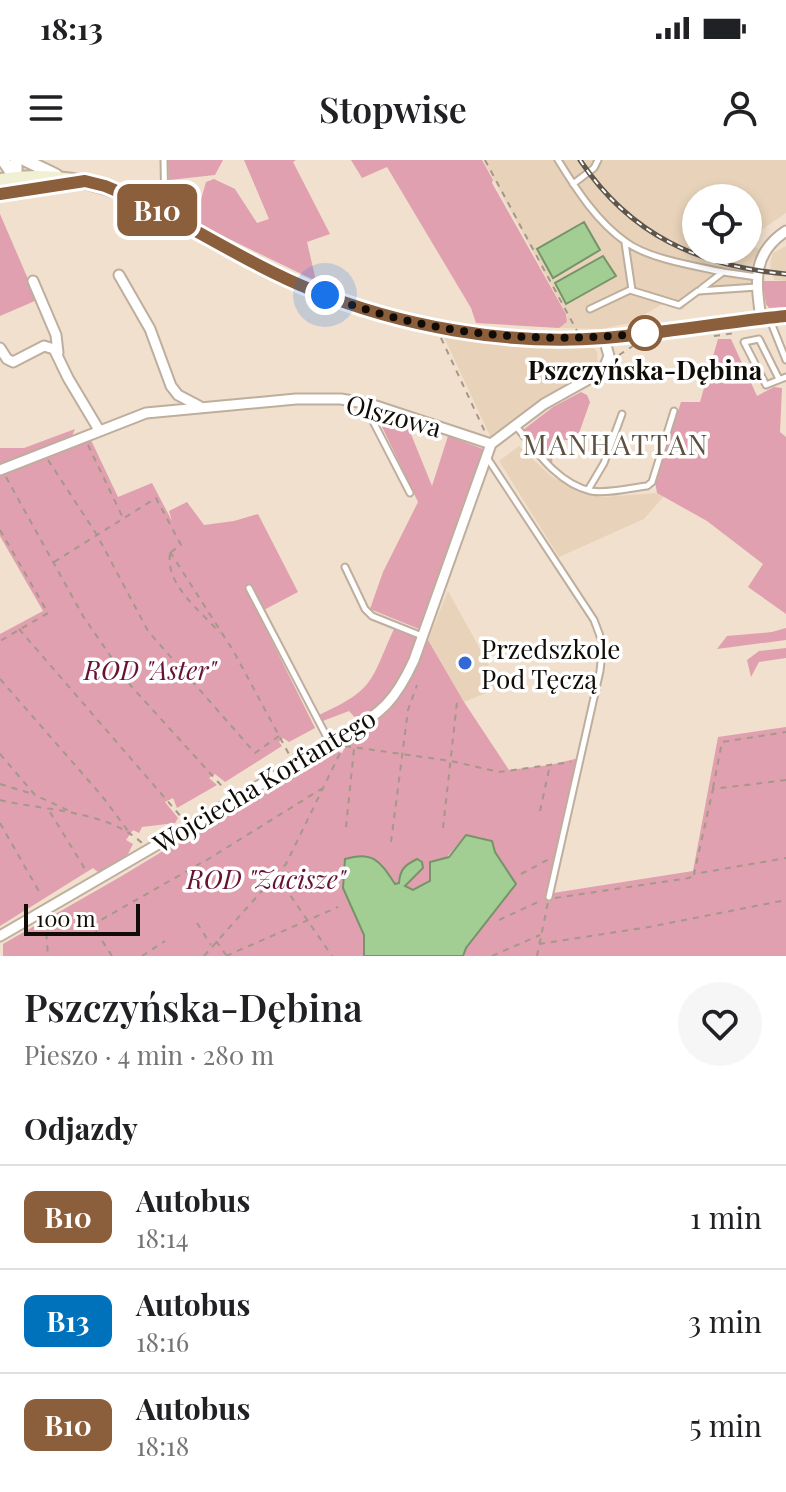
<!DOCTYPE html>
<html lang="pl">
<meta charset="utf-8">
<style>
:root{--surface:#fff;--page:#f6f6f6;--text:#202124;--muted:#757577;--line:#e0e0e0}
body{margin:0;font-family:"Playfair Display",serif;background:var(--page);color:var(--text);height:100vh;display:flex;flex-direction:column;font-size:30px;white-space:nowrap}
*{box-sizing:border-box;margin:0}
p{font-size:26px;color:var(--muted)}
.icon{flex:none;width:44px;height:44px;fill:none;stroke:currentColor;stroke-width:2;stroke-linecap:round;stroke-linejoin:round}
.map{position:relative;height:796px;overflow:hidden}
.drawer{display:flex;flex-direction:column;background:var(--surface);flex:1}
.drawer>*{flex:none}
.badge{padding:0 16px;border-radius:12px;font-size:28px;line-height:52px}
.fabs{position:absolute;left:682px;top:24px;display:grid;gap:16px}
.fabs a{display:grid;place-items:center;width:80px;height:80px;border-radius:50%;background:var(--surface);box-shadow:0 4px 12px #0003;font-size:40px}
.scale{position:absolute;left:24px;bottom:20px;width:116px;box-sizing:border-box;padding-left:8px;border:4px solid #110c06;border-top:0;font-size:22px;line-height:28px;white-space:nowrap;color:#110c06;-webkit-text-stroke:6px #fff;paint-order:stroke}
.you{position:absolute;width:40px;height:40px;margin:-20px;border:6px solid #fff;border-radius:50%;background:#1a73e8;box-shadow:0 0 0 12px #1a73e833}
.map>.badge{position:absolute;translate:-50% -50%;box-shadow:0 0 0 4px #fff}
h2{padding:0 24px;font-size:30px;line-height:72px}
.round{display:grid;place-items:center;flex:none;width:84px;height:84px;border-radius:42px;background:var(--page)}
.headline{display:flex;align-items:center;justify-content:space-between;height:136px;padding:0 24px}
h1{font-size:38px;font-weight:600;line-height:60px}
ul{padding:0;list-style:none}
li{display:flex;align-items:center;gap:24px;height:104px;padding:0 24px;border-top:2px solid var(--line)}
li div{flex:1}
li b{display:block;font-size:30px}
li em{font-style:normal}
li .badge{min-width:88px;font-weight:700;text-align:center}
.status{display:flex;justify-content:space-between;align-items:center;height:56px;padding:0 40px;background:var(--surface);direction:ltr}
.status svg{height:22px;fill:currentColor}
header{display:flex;justify-content:space-between;align-items:center;height:104px;padding:0 24px;background:var(--surface);font-size:36px;font-weight:600}
.map>svg:first-child{display:block}
.built{fill:#e8d3ba}
.green{fill:#e0a0af}
.water{fill:#a2cd93;stroke:#769369;stroke-width:2}
.lines{fill:none;stroke-linecap:round;stroke-linejoin:round}
.service-casing{stroke:#beae9d;stroke-width:9}
.minor-casing{stroke:#beae9d;stroke-width:13}
.tertiary-casing{stroke:#beae9d;stroke-width:15}
.secondary-casing{stroke:#beae9d;stroke-width:16}
.path{stroke:#a5988a;stroke-width:2;stroke-dasharray:6 6;stroke-linecap:butt}
.service{stroke:#fff;stroke-width:5}
.minor{stroke:#fff;stroke-width:9}
.tertiary{stroke:#fff;stroke-width:11}
.secondary{stroke:#f2f0d3;stroke-width:12}
.rail-casing{stroke:#5e554b;stroke-width:5}
.rail{stroke:#fff;stroke-width:2;stroke-dasharray:6;stroke-linecap:butt}
.line-casing{stroke:#fff;stroke-width:18}
.line{stroke:#8b5e3c;stroke-width:12}
.walk{stroke:#110c06;stroke-width:8;stroke-dasharray:0 14.4}
.stop-dot{fill:#fff;stroke:#8b5e3c;stroke-width:4}
.poi-dot{fill:#3368d7;stroke:#fff;stroke-width:3}
.labels{text-anchor:middle;dominant-baseline:central;stroke-width:7;stroke-linejoin:round;paint-order:stroke}
.stop-label{font-size:26px;font-weight:bold;fill:#110c06;stroke:#fff}
.street-label{font-size:26px;fill:#110c06;stroke:#fff}
.poi-label{font-size:26px;fill:#110c06;stroke:#fff;text-anchor:start}
.park-label{font-size:26px;font-style:italic;fill:#681233;stroke:#fff}
.neighbourhood-label{font-size:28px;letter-spacing:2px;fill:#5e5040;stroke:#fff}
</style>
<div class="status"><b>18:13</b><svg viewBox="0 0 49 12"><path d="M0 12V9h3v3zM5 12V6h3v6zM10 12V3h3v9zM15 12V0h3v12zM26 1h20v11H26zM47 4h2v5h-2z"/></svg></div>
<header><svg class="icon" aria-label="menu" viewBox="0 0 24 24"><path d="M4 6h16M4 12h16M4 18h16"/></svg>Stopwise<svg class="icon" aria-label="person" viewBox="0 0 24 24"><circle cx="12" cy="8" r="4"/><path d="M4 21q1-7 8-7t8 7"/></svg></header>
<div class="map">
<svg width="786" height="796" viewBox="0 0 786 796">
<rect width="100%" height="100%" fill="#f0e0cd"/>
<!-- built -->
<path class="built" d="M 483,0 L 786,0 L 786,53 L 748,79 L 748,38 L 696,38 L 696,90 L 748,91 L 756,87 L 760,91 L 753,106 L 752,132 L 696,136 L 682,150 L 663,144 L 629,163 L 602,169 L 559,168 L 567,162 L 567,155 Z
M 786,86 L 786,121 L 774,120 L 770,104 L 773,93 Z
M 444,177 L 524,187 L 593,188 L 597,191 L 598,203 L 491,278 Z
M 519,286 L 551,316 L 578,332 L 602,337 L 657,333 L 664,336 L 644,359 L 559,397 L 499,301 Z
M 448,431 L 501,527 L 464,542 L 428,480 Z"/>
<!-- green -->
<path class="green" d="M 168,0 L 223,0 L 215,15 L 169,20 Z
M 244,0 L 296,0 L 293,2 L 330,74 L 307,82 L 316,121 L 190,60 L 196,57 L 206,22 L 214,19 L 235,29 L 257,63 L 269,59 Z
M 351,0 L 482,0 L 493,20 L 492,23 L 566,154 L 567,162 L 559,168 L 476,163 L 471,148 L 387,7 L 362,18 Z
M 0,54 L 37,140 L 0,156 Z
M 762,121 L 786,121 L 786,147 L 769,148 L 766,144 Z
M 718,179 L 731,179 L 757,236 L 774,227 L 782,228 L 780,272 L 786,277 L 786,454 L 748,427 L 763,404 L 707,361 L 657,333 L 655,322 L 681,242 L 700,242 Z
M 581,232 L 587,235 L 590,242 L 577,279 L 565,280 L 553,290 L 552,304 L 523,270 L 553,247 Z
M 374,250 L 404,257 L 432,326 L 448,276 L 483,289 L 483,302 L 419,469 L 370,449 L 383,412 L 418,342 Z
M 75,269 L 72,276 L 0,307 L 0,288 L 24,288 Z
M 90,278 L 118,337 L 152,323 L 172,361 L 169,351 L 187,342 L 204,365 L 234,361 L 258,354 L 298,432 L 258,453 L 315,568 L 289,582 L 283,578 L 279,582 L 282,586 L 225,622 L 215,614 L 209,618 L 217,625 L 177,648 L 173,638 L 165,642 L 178,658 L 175,663 L 142,667 L 139,673 L 133,670 L 126,680 L 133,684 L 127,696 L 98,712 L 93,708 L 0,766 L 0,474 L 43,451 L 0,376 L 0,316 L 90,280 Z
M 786,468 L 786,480 L 717,489 L 727,476 L 772,472 Z
M 394,469 L 418,478 L 404,514 L 387,542 L 359,562 L 349,551 L 320,562 L 319,555 C 376,529 370,521 394,469 Z
M 428,480 L 464,542 L 509,610 L 550,605 L 583,597 L 553,733 L 693,711 L 718,577 L 786,567 L 786,796 L 463,796 L 466,788 L 516,724 L 495,692 L 466,675 L 431,715 L 430,721 L 413,730 L 405,727 L 423,708 L 395,725 L 343,728 L 364,775 L 364,796 L 3,796 L 3,784 L 120,717 L 332,589 L 342,593 C 351,576 364,572 378,560 C 404,538 415,510 428,480 Z
M 786,488 L 786,498 L 759,502 L 751,517 L 747,500 L 759,491 Z"/>
<!-- water -->
<path class="water" d="M 584,62 L 600,90 L 553,118 L 537,89 Z
M 603,96 L 616,116 L 566,144 L 555,123 Z
M 466,675 L 492,681 L 495,692 L 516,724 L 466,788 L 463,796 L 364,796 L 364,775 L 343,728 L 345,699 C 374,690 381,703 395,724 L 399,723 C 400,709 405,705 417,699 L 422,702 L 423,708 L 405,726 L 413,730 L 430,721 L 430,702 L 449,697 Z"/>
<g class="lines">
<defs>
<path id="service" d="M 164,0 L 165,53
M 558,0 C 576,29 597,62 626,82 C 649,99 695,106 723,112
M 573,24 L 594,8 L 598,0
M 625,83 L 632,130
M 701,129 L 723,112 L 757,117
M 590,149 L 630,130 L 679,145 L 698,131 L 757,127
M 770,160 L 786,200
M 779,219 L 759,179 L 744,182 L 766,225 L 786,217
M 364,244 L 410,333
M 516,266 C 536,291 558,324 591,331 C 607,334 630,328 647,326 L 652,322 L 674,251
M 488,299 L 594,460 L 603,484 L 600,511 L 549,737
M 588,330 L 604,303 L 622,254
M 345,407 L 365,449 L 372,456 L 422,476
M 249,428 L 330,583"/>
<path id="minor" d="M 119,115 L 150,169 L 171,226 L 178,235 L 199,246
M 33,121 L 56,175 L 58,193
M 761,159 C 756,122 751,94 786,71
M 0,188 L 7,199 L 13,202 L 44,186 L 54,189 L 68,218 L 99,270
M 0,310 L 146,253 L 296,239 L 341,239 L 370,244 L 491,284
M 0,776 L 339,579 C 380,552 393,546 414,500 L 491,284 L 544,244 L 603,211 L 609,196 L 604,178"/>
<path id="tertiary" d="M 3,0 L 11,12 L 21,20
M 25,0 L 56,15
M 0,30 L 16,17 L 16,0"/>
<path id="secondary" d="M 0,20 C 96,4 157,51 237,93 C 282,117 328,139 377,153 C 446,173 533,184 605,178 C 666,173 726,162 786,156
M 0,34 L 64,24"/>
</defs>
<!-- service casing -->
<use href="#service" class="service-casing"/>
<!-- minor casing -->
<use href="#minor" class="minor-casing"/>
<!-- tertiary casing -->
<use href="#tertiary" class="tertiary-casing"/>
<!-- secondary casing -->
<use href="#secondary" class="secondary-casing"/>
<!-- path -->
<path class="path" d="M 485,0 L 577,171
M 714,176 L 736,173
M 441,178 L 486,274
M 619,195 L 633,186
M 88,285 L 123,358
M 48,300 L 97,375 L 148,471 L 255,593 L 279,576
M 6,317 L 83,456 L 131,526 L 229,634
M 0,370 L 48,453 L 0,481
M 170,392 L 234,492 L 291,598
M 170,394 C 165,425 202,452 220,473
M 54,402 L 156,338 L 181,385 L 171,392
M 19,469 L 183,659
M 0,519 L 102,636 L 128,671
M 345,586 L 451,601 L 499,612 L 571,602
M 0,594 L 35,635 L 76,654
M 786,620 L 713,629 L 694,714 L 786,698
M 0,624 L 33,634
M 713,628 L 722,582 L 786,572
M 0,640 C 46,651 106,650 142,683
M 540,651 L 550,605
M 50,652 L 85,709
M 0,663 L 41,735
M 346,667 L 354,589
M 443,668 L 457,542
M 391,682 L 408,550 L 417,525
M 521,714 L 553,697
M 277,716 L 332,796
M 555,738 L 689,718 L 694,714
M 499,760 L 542,740
M 43,762 L 46,769 L 48,796
M 197,763 L 211,785
M 216,781 L 226,795
M 539,784 L 649,767 L 786,740
M 112,796 L 92,765 L 210,698 L 326,626
M 142,796 L 165,781
M 204,796 L 286,704 L 343,587
M 226,796 L 338,747
M 492,796 L 540,775
M 537,796 L 548,742"/>
<!-- service -->
<use href="#service" class="service"/>
<!-- minor -->
<use href="#minor" class="minor"/>
<!-- tertiary -->
<use href="#tertiary" class="tertiary"/>
<!-- secondary -->
<use href="#secondary" class="secondary"/>
<defs>
<path id="rail" d="M 580,0 C 630,75 699,106 786,114"/>
</defs>
<!-- rail casing -->
<use href="#rail" class="rail-casing"/>
<!-- rail -->
<use href="#rail" class="rail"/>
</g>
<g class="lines">
<defs>
<path id="line" d="M 0,34 L 85,21 L 105,26 C 177,55 240,101 312,130 C 399,166 509,186 604,178 C 665,173 725,162 786,156"/>
</defs>
<!-- line casing -->
<use href="#line" class="line-casing"/>
<!-- line -->
<use href="#line" class="line"/>
<!-- walk -->
<path class="walk" d="M 325,135 C 426,175 538,185 645,173"/>
</g>
<!-- markers -->
<circle class="stop-dot" cx="645" cy="173" r="16"/>
<circle class="poi-dot" cx="465" cy="503" r="8"/>
<g class="labels">
<!-- stop labels -->
<g class="stop-label">
<text x="645" y="209">Pszczyńska-Dębina</text>
</g>
<!-- street labels -->
<g class="street-label">
<text transform="translate(394 255) rotate(15)">Olszowa</text>
<text transform="translate(264 620) rotate(-31)">Wojciecha Korfantego</text>
</g>
<!-- poi labels -->
<g class="poi-label">
<text x="481" y="488">Przedszkole<tspan x="481" dy="30">Pod Tęczą</tspan></text>
</g>
<!-- park labels -->
<g class="park-label">
<text x="150" y="509">ROD "Aster"</text>
<text x="266" y="718">ROD "Zacisze"</text>
</g>
<!-- neighbourhood labels -->
<g class="neighbourhood-label">
<text x="616" y="283">MANHATTAN</text>
</g>
</g>
</svg>
<div class="fabs">
<a><svg class="icon" aria-label="locate" viewBox="0 0 24 24"><circle cx="12" cy="12" r="6"/><path d="M12 2v4M12 18v4M2 12h4M18 12h4"/></svg></a>
</div>
<div class="scale">100 m</div>
<div class="you" style="left:325px;top:135px"></div>
<b class="badge" style="left:157px;top:50px;background:#8b5e3c;color:#fff">B10</b>
</div>
<section class="drawer">
<div class="headline"><div><h1>Pszczyńska-Dębina</h1><p>Pieszo · 4 min · 280 m</p></div><a class="round"><svg class="icon" aria-label="heart" viewBox="0 0 24 24"><path d="M12 20l-8-8c-3-5 5-10 8-4 3-6 11-1 8 4z"/></svg></a></div>
<h2>Odjazdy</h2>
<ul>
<li><span class="badge" style="background:#8b5e3c;color:#fff">B10</span><div><b>Autobus</b><p>18:14</p></div><em>1 min</em></li>
<li><span class="badge" style="background:#0072bc;color:#fff">B13</span><div><b>Autobus</b><p>18:16</p></div><em>3 min</em></li>
<li><span class="badge" style="background:#8b5e3c;color:#fff">B10</span><div><b>Autobus</b><p>18:18</p></div><em>5 min</em></li>
</ul>
</section>
